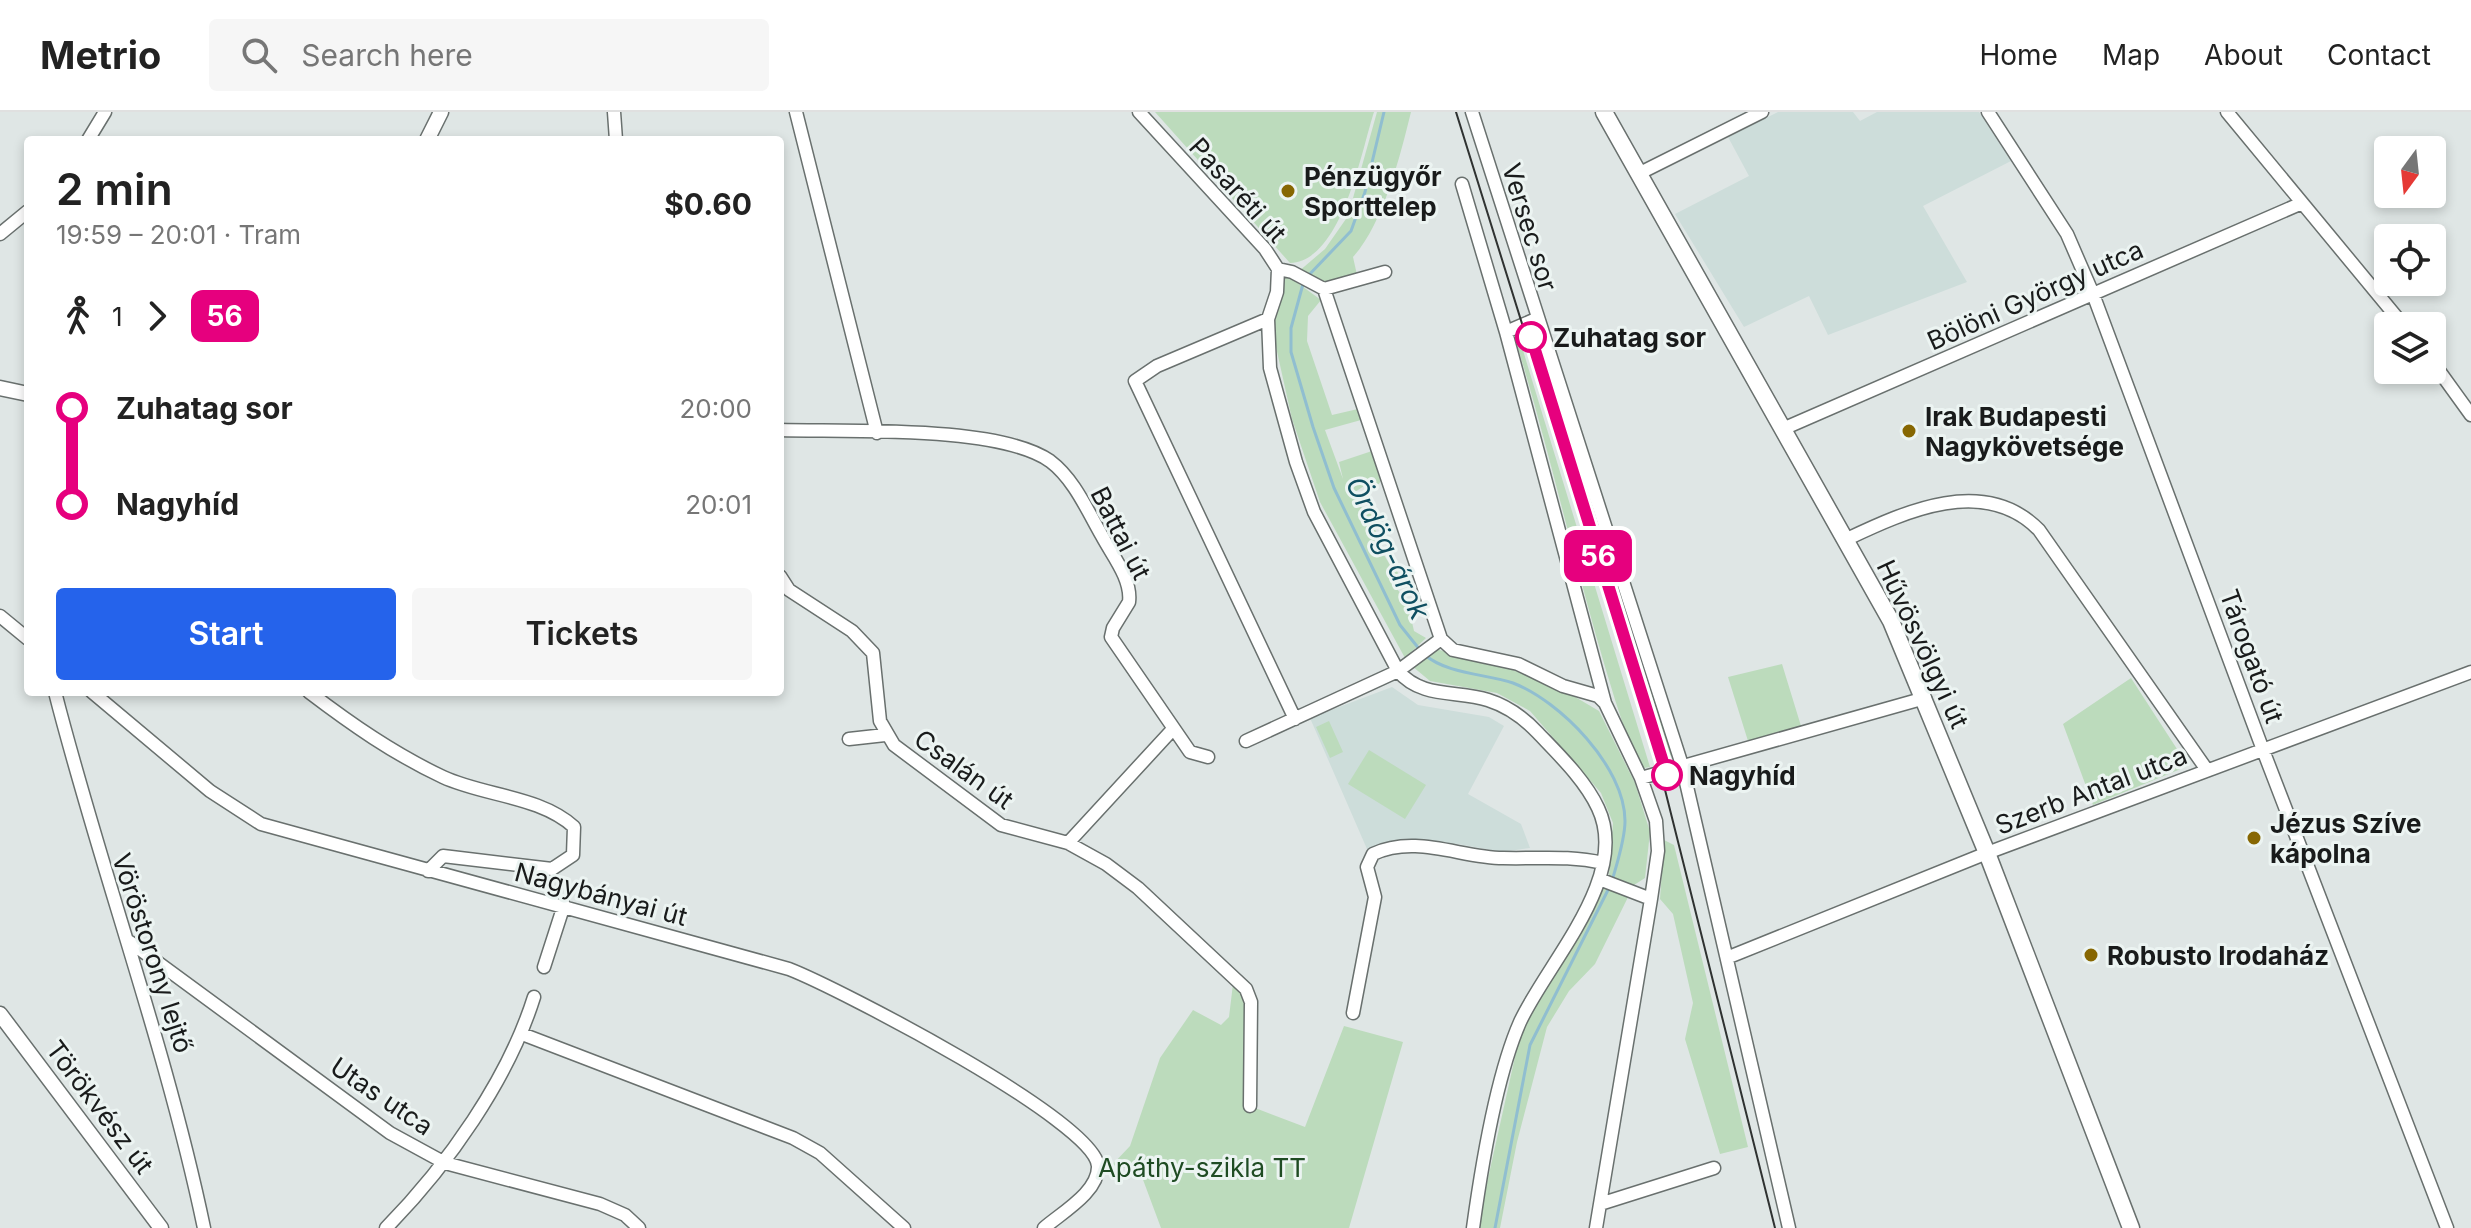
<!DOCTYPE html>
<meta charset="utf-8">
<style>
:root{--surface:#fff;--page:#f6f6f6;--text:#222;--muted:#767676;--line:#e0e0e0;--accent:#2563eb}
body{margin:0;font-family:Inter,sans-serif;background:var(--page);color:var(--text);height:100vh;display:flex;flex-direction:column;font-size:30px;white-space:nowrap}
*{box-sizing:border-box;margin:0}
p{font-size:26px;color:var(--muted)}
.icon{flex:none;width:44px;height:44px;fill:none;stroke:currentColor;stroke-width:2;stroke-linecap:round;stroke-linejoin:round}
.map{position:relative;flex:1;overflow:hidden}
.details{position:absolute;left:24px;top:24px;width:760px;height:560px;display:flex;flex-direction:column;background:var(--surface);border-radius:8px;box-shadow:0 4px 12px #0003}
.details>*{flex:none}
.badge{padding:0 16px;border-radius:12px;font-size:28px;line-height:52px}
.needle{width:52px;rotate:195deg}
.fabs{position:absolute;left:2374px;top:24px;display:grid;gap:16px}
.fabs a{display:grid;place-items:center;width:72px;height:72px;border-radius:8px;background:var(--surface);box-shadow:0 4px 12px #0003;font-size:40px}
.map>.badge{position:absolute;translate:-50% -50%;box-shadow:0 0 0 4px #fff}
.legs{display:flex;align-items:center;gap:12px;height:88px;padding:0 32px;font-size:26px}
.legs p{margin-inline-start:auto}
.head{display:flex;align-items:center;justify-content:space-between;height:136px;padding:0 32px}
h1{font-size:44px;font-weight:600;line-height:60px}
.cta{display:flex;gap:16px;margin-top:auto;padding:16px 32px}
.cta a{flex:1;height:92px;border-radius:8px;background:var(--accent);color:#fff;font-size:32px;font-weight:600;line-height:92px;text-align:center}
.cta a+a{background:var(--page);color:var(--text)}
ul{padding:0 32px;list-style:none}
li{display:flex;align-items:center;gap:28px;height:96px;font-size:30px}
li i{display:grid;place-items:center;width:12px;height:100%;margin:0 10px;background:currentColor}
li i::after{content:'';width:20px;height:20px;margin:-10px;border:6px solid;border-radius:50%;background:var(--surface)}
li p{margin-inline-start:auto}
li:first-child i{background:linear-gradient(#0000 50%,currentColor 0)}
li:last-child i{background:linear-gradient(currentColor 50%,#0000 0)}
header{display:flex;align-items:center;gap:48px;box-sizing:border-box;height:112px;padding:0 40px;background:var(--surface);border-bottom:2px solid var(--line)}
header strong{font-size:38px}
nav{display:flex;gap:44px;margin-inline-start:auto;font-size:28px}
.search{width:560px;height:72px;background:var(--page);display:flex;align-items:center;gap:20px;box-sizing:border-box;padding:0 28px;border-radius:8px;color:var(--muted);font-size:30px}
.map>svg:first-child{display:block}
.built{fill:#cdddda}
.green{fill:#bcdbbc}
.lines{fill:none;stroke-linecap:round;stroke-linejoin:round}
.stream{stroke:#90bed0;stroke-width:3}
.minor-casing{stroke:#69706e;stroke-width:15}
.tertiary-casing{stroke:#69706e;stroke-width:17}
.secondary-casing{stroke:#69706e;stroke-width:19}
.minor{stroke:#fff;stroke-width:12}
.tertiary{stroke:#fff;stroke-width:14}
.secondary{stroke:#fff;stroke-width:16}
.tram{stroke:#2f3231;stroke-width:2}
.line-1-casing{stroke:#fff;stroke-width:18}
.line-1{stroke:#e6007e;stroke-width:12}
.poi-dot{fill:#876702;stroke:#ecf4f2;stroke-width:3}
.stop-1-dot{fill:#fff;stroke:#e6007e;stroke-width:4}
.labels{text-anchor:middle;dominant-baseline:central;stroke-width:6;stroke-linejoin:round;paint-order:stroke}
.poi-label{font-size:26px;font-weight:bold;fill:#191b1b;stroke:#ecf4f2;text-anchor:start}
.street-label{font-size:26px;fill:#191b1b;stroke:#ecf4f2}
.stop-label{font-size:26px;font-weight:bold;fill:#191b1b;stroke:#ecf4f2;text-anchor:start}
.park-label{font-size:26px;fill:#1f4c23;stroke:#ecf4f2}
.water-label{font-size:28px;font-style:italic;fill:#0f4f61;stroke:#ecf4f2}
</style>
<header>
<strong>Metrio</strong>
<div class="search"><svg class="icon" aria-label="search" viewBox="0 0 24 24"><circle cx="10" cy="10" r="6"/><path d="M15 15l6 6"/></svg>Search here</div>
<nav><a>Home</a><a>Map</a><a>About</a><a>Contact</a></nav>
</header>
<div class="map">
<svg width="2471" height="1116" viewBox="0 0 2471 1116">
<rect width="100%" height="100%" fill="#dfe6e5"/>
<!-- built -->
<path class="built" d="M 1778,0 L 1853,0 L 1860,9 L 1877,0 L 1979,0 L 2011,49 L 1923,94 L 1967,170 L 1828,223 L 1809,184 L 1744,215 L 1675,102 L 1749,64 L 1728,25 Z
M 1392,575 L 1418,593 L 1489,605 L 1504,614 L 1468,682 L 1521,712 L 1530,736 L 1502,740 L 1458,732 L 1398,731 L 1367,737 L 1310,606 Z"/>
<!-- green -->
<path class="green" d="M 1155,0 L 1374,0 C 1361,40 1342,149 1290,151 Z
M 1377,0 L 1411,0 C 1400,45 1383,112 1353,145 L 1357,163 L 1324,174 L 1298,160 L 1325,137 L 1348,104 Z
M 1288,164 L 1321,188 L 1308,204 L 1307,229 L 1332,303 L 1358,297 L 1361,308 L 1325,318 L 1343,367 L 1339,350 L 1372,339 L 1385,360 L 1379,372 L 1367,372 L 1355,380 L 1358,393 L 1371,402 L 1380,436 L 1390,453 L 1395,455 L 1400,465 L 1394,474 L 1407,488 L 1414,519 L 1426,526 L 1405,546 L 1320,390 L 1292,307 L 1272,217 L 1283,166 Z
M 1518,222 L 1650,655 L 1644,656 L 1636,650 C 1586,511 1558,364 1514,223 Z
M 1559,298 L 1674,638 L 1667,649 L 1555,299 Z
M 1436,537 L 1510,557 L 1560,576 L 1599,599 L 1635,671 L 1650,720 L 1645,766 L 1634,773 L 1595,852 L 1569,879 L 1547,915 L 1517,1030 L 1500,1116 L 1477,1116 L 1519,927 L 1533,896 L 1591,803 L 1609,763 L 1613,711 L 1601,681 L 1530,599 L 1497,581 L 1430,569 L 1412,554 Z
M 1782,552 L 1801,614 L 1748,629 L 1728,565 Z
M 2131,566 L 2188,654 L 2093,693 L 2063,612 Z
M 1329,609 L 1343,640 L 1330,646 L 1316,615 Z
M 1369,638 L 1426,673 L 1405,707 L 1348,672 Z
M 1664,728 L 1674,733 L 1748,1035 L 1720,1042 L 1685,927 L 1693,891 L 1673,802 L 1660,787 Z
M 1233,872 L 1245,886 L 1250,994 L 1305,1015 L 1344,914 L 1403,930 L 1349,1116 L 1161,1116 L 1142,1065 L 1137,1059 L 1112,1053 L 1130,1034 L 1160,946 L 1193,898 L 1221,913 L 1229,905 Z"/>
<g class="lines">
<!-- stream -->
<path class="stream" d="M 1307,165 L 1351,119 L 1365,80 L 1384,0
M 1303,172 L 1291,216 L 1291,240 L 1313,315 L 1334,376 L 1400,513 L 1420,538
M 1425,543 C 1447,562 1486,562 1513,571 C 1560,589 1625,655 1625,709 C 1625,728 1617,751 1612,769
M 1495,1116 L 1530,933 L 1609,776"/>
<defs>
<path id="minor" d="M 614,0 L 616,28
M 796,0 L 877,321
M 1139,0 L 1265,137 L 1278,157 L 1277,180 L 1268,207 L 1270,256 L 1296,350 L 1314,400 L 1398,559 C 1422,587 1457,578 1488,588 C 1507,594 1524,606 1538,621 C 1559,643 1585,668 1598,696 C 1631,765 1547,851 1520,910 C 1497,962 1481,1058 1473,1116
M 1472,0 L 1682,653 L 1789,1116
M 1988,0 L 2067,122 L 2093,182 L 2263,638 L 2447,1116
M 2227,0 L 2404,214
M 88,28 L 105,0
M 1638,62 L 1762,0
M 1462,72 L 1506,220 L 1605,591 L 1641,666 L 1656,709 L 1658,739 L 1651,787 L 1596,1116
M 0,122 L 28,99
M 1278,157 L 1292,160 L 1324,177 L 1441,527
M 1324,177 L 1385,160
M 1268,207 L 1157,254 L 1135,269 L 1295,607
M 1506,220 L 1536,207
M 2432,249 L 2471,303
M 1785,316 L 2302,91
M 780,318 C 846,320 999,313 1050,349 C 1074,367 1087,398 1102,424 C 1112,443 1132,467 1129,490 L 1113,516 L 1111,525 L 1190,640 L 1208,645
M 1847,427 C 1906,399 1985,363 2039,418 L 2207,658
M 780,464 L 789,478 L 852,519 L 873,541 L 880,609 L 894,633 L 1001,713 L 1068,731 L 1106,752 L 1138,776 L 1246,877 L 1251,890 L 1250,994
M 0,504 L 28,527
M 1441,527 L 1453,538 L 1518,552 L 1563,574 L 1598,584 L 1605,591
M 55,580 C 101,760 166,934 204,1116
M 92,580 L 210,679 L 261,712 L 789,857 C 838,876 1095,1009 1098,1054 C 1099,1080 1061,1101 1044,1116
M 309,580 C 351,612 394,642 443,665 C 484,684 540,684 574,715 L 573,743 L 552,757 L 443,744 L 428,759
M 849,627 L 885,623
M 1246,629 L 1398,559 L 1441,527
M 1641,666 L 1925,586
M 1068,731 L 1173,617
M 1599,767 L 1651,787
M 130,830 L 390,1021 L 445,1051 L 600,1092 L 625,1103 L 639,1116
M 1729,845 L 1987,741 L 2471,560
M 544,855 L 564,793
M 1353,901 L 1375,785 L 1367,755 L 1373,742 C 1416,722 1461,746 1503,746 C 1538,747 1568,743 1603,751
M 522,922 L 793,1026 L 820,1041 L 904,1116
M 1600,1092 L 1714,1056
M 386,1116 C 447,1054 508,968 534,885"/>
<path id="tertiary" d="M 427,28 L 441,0
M 0,276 L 28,282
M 0,902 L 161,1116"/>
<path id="secondary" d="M 1604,0 L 1891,509 L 1987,741 L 2131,1116"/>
</defs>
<!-- minor casing -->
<use href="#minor" class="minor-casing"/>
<!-- tertiary casing -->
<use href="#tertiary" class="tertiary-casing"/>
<!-- secondary casing -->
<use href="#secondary" class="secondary-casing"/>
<!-- minor -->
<use href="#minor" class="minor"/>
<!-- tertiary -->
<use href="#tertiary" class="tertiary"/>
<!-- secondary -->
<use href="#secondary" class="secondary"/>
<!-- tram -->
<path class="tram" d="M 1456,0 L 1655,638 L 1775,1116"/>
</g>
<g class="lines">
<defs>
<path id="line-1" d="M 1531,225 L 1667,663"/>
</defs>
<!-- line-1 casing -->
<use href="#line-1" class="line-1-casing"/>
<!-- line-1 -->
<use href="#line-1" class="line-1"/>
</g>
<!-- markers -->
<g class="poi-dot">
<circle cx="1288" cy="79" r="8"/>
<circle cx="1909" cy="319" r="8"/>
<circle cx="2254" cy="726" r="8"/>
<circle cx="2091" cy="843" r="8"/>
</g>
<g class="stop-1-dot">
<circle cx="1531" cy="225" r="14"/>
<circle cx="1667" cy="663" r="14"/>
</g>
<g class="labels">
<!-- poi labels -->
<g class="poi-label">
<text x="1304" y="64">Pénzügyőr<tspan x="1304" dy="30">Sporttelep</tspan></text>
<text x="1925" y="304">Irak Budapesti<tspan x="1925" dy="30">Nagykövetsége</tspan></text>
<text x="2270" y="711">Jézus Szíve<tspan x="2270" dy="30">kápolna</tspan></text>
<text x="2107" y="843">Robusto Irodaház</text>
</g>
<!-- street labels -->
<g class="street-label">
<text transform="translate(1238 78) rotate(48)">Pasaréti út</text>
<text transform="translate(1530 115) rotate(73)">Versec sor</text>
<text transform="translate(2035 183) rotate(-24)">Bölöni György utca</text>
<text transform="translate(1121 421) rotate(63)">Battai út</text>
<text transform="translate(1923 532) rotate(65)">Hűvösvölgyi út</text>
<text transform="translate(2252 544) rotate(70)">Tárogató út</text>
<text transform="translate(964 657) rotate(36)">Csalán út</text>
<text transform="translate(2091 678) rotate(-21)">Szerb Antal utca</text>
<text transform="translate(601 782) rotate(15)">Nagybányai út</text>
<text transform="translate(153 841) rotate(72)">Vöröstorony lejtő</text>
<text transform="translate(382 984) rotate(34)">Utas utca</text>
<text transform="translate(100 995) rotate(53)">Törökvész út</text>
</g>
<!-- stop labels -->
<g class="stop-label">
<text x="1553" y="225">Zuhatag sor</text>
<text x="1689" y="663">Nagyhíd</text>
</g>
<!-- park labels -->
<g class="park-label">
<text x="1202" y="1055">Apáthy-szikla TT</text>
</g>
<!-- water labels -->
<g class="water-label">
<text transform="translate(1388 436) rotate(64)">Ördög-árok</text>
</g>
</g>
</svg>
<div class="fabs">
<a><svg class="needle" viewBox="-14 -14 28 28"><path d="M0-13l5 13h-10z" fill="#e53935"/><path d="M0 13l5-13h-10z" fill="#767676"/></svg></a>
<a><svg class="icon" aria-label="locate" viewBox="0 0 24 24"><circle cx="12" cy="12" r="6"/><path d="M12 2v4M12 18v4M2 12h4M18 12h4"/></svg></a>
<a><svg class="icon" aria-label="layers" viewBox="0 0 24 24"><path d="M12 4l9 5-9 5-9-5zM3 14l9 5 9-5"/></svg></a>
</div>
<b class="badge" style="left:1598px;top:444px;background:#e6007e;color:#fff">56</b>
<section class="details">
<div class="head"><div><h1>2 min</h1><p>19:59 – 20:01 · Tram</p></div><b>$0.60</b></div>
<div class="legs"><svg class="icon" aria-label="walk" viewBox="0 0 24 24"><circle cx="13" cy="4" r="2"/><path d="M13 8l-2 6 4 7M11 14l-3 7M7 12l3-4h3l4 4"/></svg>1<svg class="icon" aria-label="forward" viewBox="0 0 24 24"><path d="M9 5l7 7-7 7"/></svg><b class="badge" style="background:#e6007e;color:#fff">56</b></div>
<ul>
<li><i style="color:#e6007e"></i><b>Zuhatag sor</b><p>20:00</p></li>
<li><i style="color:#e6007e"></i><b>Nagyhíd</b><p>20:01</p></li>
</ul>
<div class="cta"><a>Start</a><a>Tickets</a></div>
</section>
</div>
